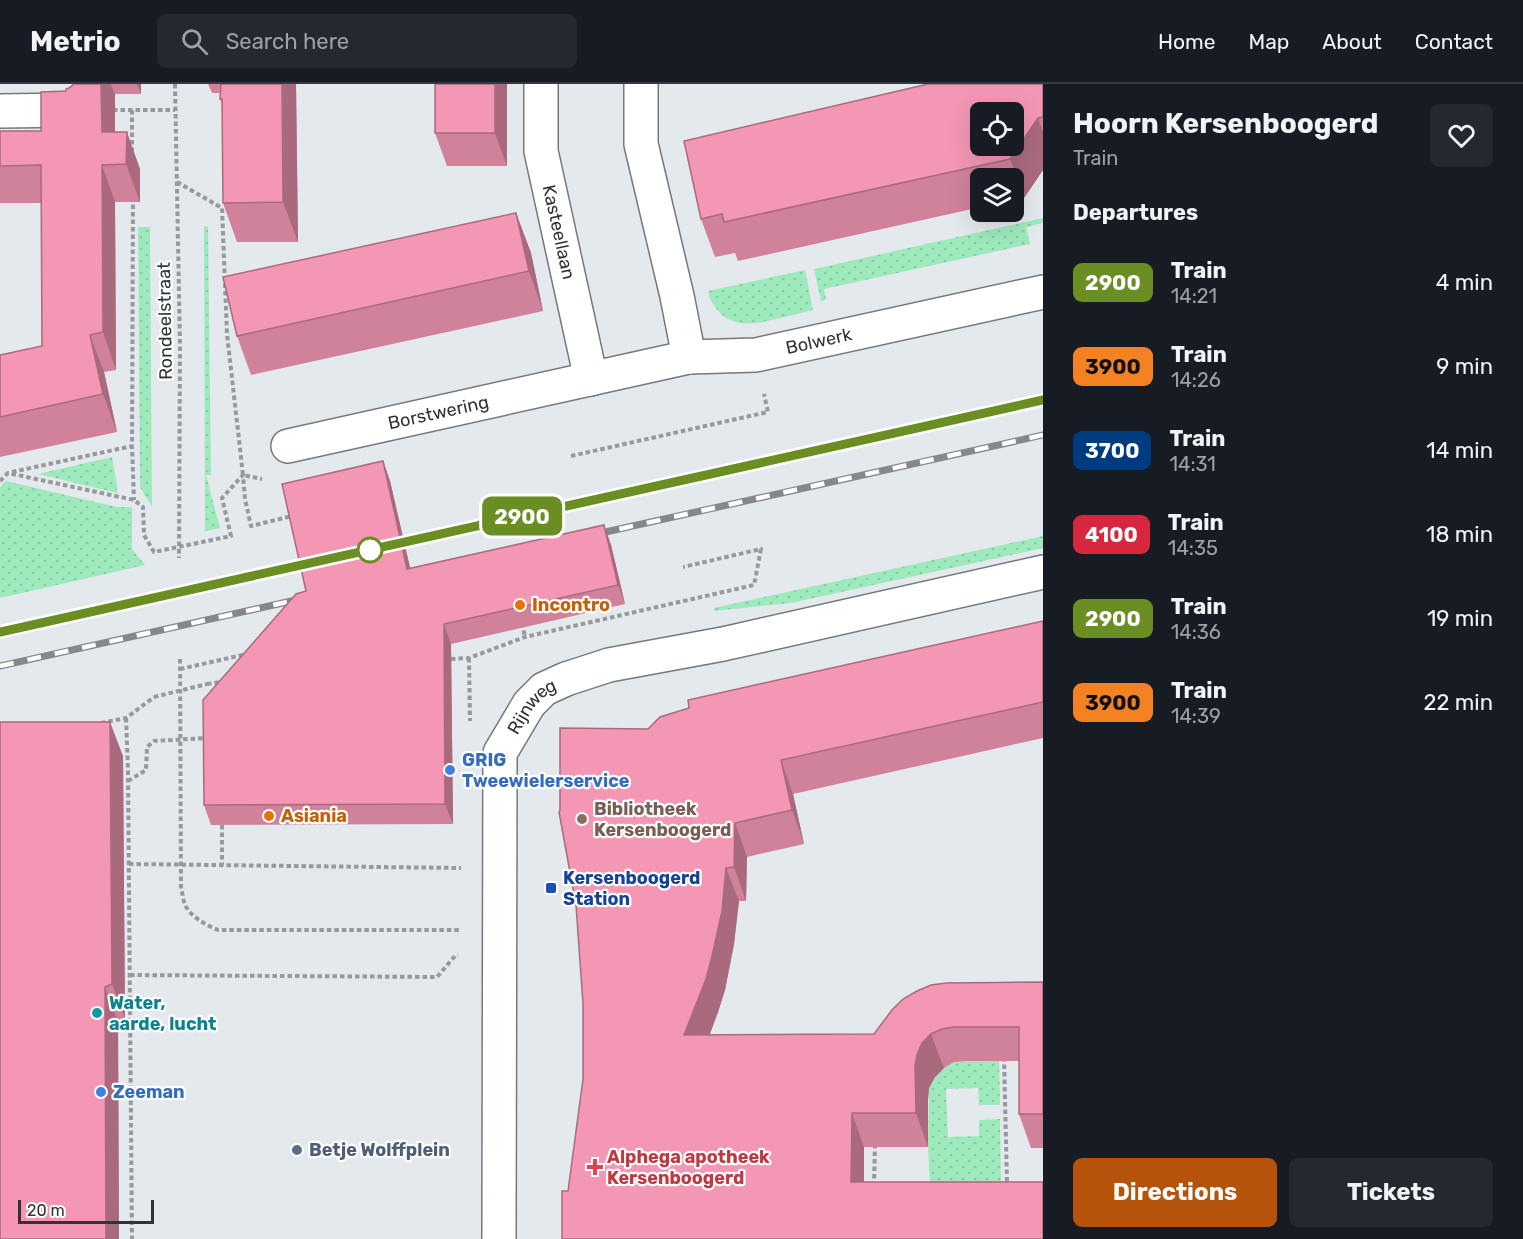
<!DOCTYPE html>
<style>
:root{--surface:#171b24;--page:#242831;--text:#f1f3f6;--muted:#9ea1a6;--line:#363941;--accent:#b45309}
body{margin:0;font-family:Rubik,sans-serif;background:var(--page);color:var(--text);height:100vh;display:flex;flex-direction:column;font-size:22px;white-space:nowrap}
*{box-sizing:border-box;margin:0}
p{font-size:20px;color:var(--muted)}
.icon{flex:none;width:33px;height:33px;fill:none;stroke:currentColor;stroke-width:2;stroke-linecap:round;stroke-linejoin:round}
.map{position:relative;flex:1;overflow:hidden}
.panel{display:flex;flex-direction:column;background:var(--surface);width:480px}
.panel>*{flex:none}
.badge{padding:0 12px;border-radius:9px;font-size:21px;line-height:39px}
.tools{position:absolute;left:970px;top:18px;display:grid;gap:12px}
.tools a{display:grid;place-items:center;width:54px;height:54px;border-radius:9px;background:var(--surface);box-shadow:0 6px 24px #0002;font-size:30px}
.scale{position:absolute;left:18px;bottom:15px;width:136px;box-sizing:border-box;padding-left:6px;border:3px solid #323335;border-top:0;font-size:16px;line-height:21px;white-space:nowrap;color:#323335;-webkit-text-stroke:4px #fff;paint-order:stroke}
.map>.badge{position:absolute;translate:-50% -50%;box-shadow:0 0 0 3px #fff}
h2{padding:0 30px;font-size:22px;line-height:54px}
.round{display:grid;place-items:center;flex:none;width:63px;height:63px;border-radius:9px;background:var(--page)}
.head{display:flex;align-items:center;justify-content:space-between;height:102px;padding:0 30px}
h1{font-size:28px;font-weight:700;line-height:45px}
.button{display:flex;gap:12px;margin-top:auto;padding:12px 30px}
.button a{flex:1;height:69px;border-radius:9px;background:var(--accent);color:#fff;font-size:24px;font-weight:700;line-height:69px;text-align:center}
.button a+a{background:var(--page);color:var(--text)}
ul{padding:0;list-style:none}
li{display:flex;align-items:center;gap:18px;height:84px;padding:0 30px}
li div{flex:1}
li b{display:block;font-size:22px}
li em{font-style:normal}
li .badge{min-width:66px;font-weight:700;text-align:center}
header{display:flex;align-items:center;gap:36px;box-sizing:border-box;height:84px;padding:0 30px;background:var(--surface);border-bottom:2px solid var(--line)}
header strong{font-size:28px}
nav{display:flex;gap:33px;margin-inline-start:auto;font-size:21px}
.search{width:420px;height:54px;background:var(--page);display:flex;align-items:center;gap:15px;box-sizing:border-box;padding:0 21px;border-radius:9px;color:var(--muted);font-size:22px}
main{display:flex;flex:1;min-height:0}
.map>svg:first-child{display:block}
.grass{fill:url(#grass-dots)}
.lines{fill:none;stroke-linecap:round;stroke-linejoin:round}
.minor-casing{stroke:#75797d;stroke-width:36}
.path{stroke:#96999d;stroke-width:4;stroke-dasharray:4.5 3;stroke-linecap:butt}
.minor{stroke:#fff;stroke-width:33}
.rail-casing{stroke:#85888b;stroke-width:7}
.rail{stroke:#fff;stroke-width:4.5;stroke-dasharray:14;stroke-linecap:butt}
.path-bridge{stroke:#96999d;stroke-width:4;stroke-dasharray:4.5 3;stroke-linecap:butt}
.wall{fill:#d1829b}
.shaded-wall{fill:#aa6a7e}
.building{fill:#f397b4;stroke:#aa6a7e;stroke-width:1.5;fill-rule:evenodd}
.line-casing{stroke:#fff;stroke-width:14}
.line{stroke:#6b8e23;stroke-width:9}
.stop-dot{fill:#fff;stroke:#6b8e23;stroke-width:3}
.food-dot{fill:#e8710a;stroke:#fff;stroke-width:2}
.shop-dot{fill:#3f7fe0;stroke:#fff;stroke-width:2}
.education-dot{fill:#8d6e63;stroke:#fff;stroke-width:2}
.transit-dot{fill:#1a4fb4;stroke:#fff;stroke-width:2}
.culture-dot{fill:#0f9aa8;stroke:#fff;stroke-width:2}
.service-dot{fill:#5c6f8a;stroke:#fff;stroke-width:2}
.health-dot{fill:#e0444e;stroke:#fff;stroke-width:2}
.labels{text-anchor:middle;dominant-baseline:central;stroke-width:4.5;stroke-linejoin:round;paint-order:stroke}
.street-label{font-size:18px;fill:#323335;stroke:#fff}
.food-label{font-size:18px;font-weight:bold;fill:#c56008;stroke:#fff;text-anchor:start}
.shop-label{font-size:18px;font-weight:bold;fill:#366cbe;stroke:#fff;text-anchor:start}
.education-label{font-size:18px;font-weight:bold;fill:#785e54;stroke:#fff;text-anchor:start}
.transit-label{font-size:18px;font-weight:bold;fill:#164399;stroke:#fff;text-anchor:start}
.culture-label{font-size:18px;font-weight:bold;fill:#0d838f;stroke:#fff;text-anchor:start}
.service-label{font-size:18px;font-weight:bold;fill:#4e5e75;stroke:#fff;text-anchor:start}
.health-label{font-size:18px;font-weight:bold;fill:#be3a42;stroke:#fff;text-anchor:start}
</style>
<header>
<strong>Metrio</strong>
<div class="search"><svg class="icon" aria-label="search" viewBox="0 0 24 24"><circle cx="10" cy="10" r="6"/><path d="M15 15l6 6"/></svg>Search here</div>
<nav><a>Home</a><a>Map</a><a>About</a><a>Contact</a></nav>
</header>
<main>
<div class="map">
<svg width="1043" height="1155" viewBox="0 0 1043 1155">
<defs>
<pattern id="grass-dots" width="8" height="8" patternUnits="userSpaceOnUse" patternTransform="scale(1.5)"><rect width="8" height="8" fill="#9eeabd"/><path d="M2 2h.1M6 6h.1" fill="none" stroke="#89c9a3" stroke-width="1.8" stroke-linecap="round"/></pattern>
</defs>
<rect width="100%" height="100%" fill="#e4e9ee"/>
<!-- grass -->
<path class="grass" d="M 1043,134 L 1043,139 L 1026,143 L 1030,160 L 824,205 L 826,216 L 821,217 L 814,185 Z
M 204,142 L 208,143 L 211,391 L 206,391 L 220,444 L 205,447 Z
M 138,143 L 150,143 L 152,423 L 140,403 Z
M 805,186 L 813,226 C 801,229 789,232 776,235 C 755,240 731,245 716,224 C 712,219 709,214 708,207 Z
M 112,373 L 117,401 L 117,409 L 38,390 Z
M 6,397 L 117,423 L 132,423 L 132,465 L 145,481 L 0,514 L 0,403 Z
M 1043,452 L 1043,464 L 791,519 L 714,527 L 714,524 Z
M 999,963 L 1000,1021 L 979,1021 L 978,1004 L 946,1005 L 948,1053 L 979,1052 L 979,1036 L 1000,1035 L 1001,1099 L 930,1098 L 928,1063 L 929,1003 L 935,993 L 942,984 L 956,977 L 976,977 L 976,964 Z"/>
<g class="lines">
<defs>
<g id="minor">
<path id="s1" d="M 541,0 L 541,67 L 591,295"/>
<path d="M 641,0 L 641,60 L 677,212 L 689,273"/>
<path d="M 0,27 L 73,26"/>
<path id="s2" d="M 288,362 L 689,273 L 756,271 L 1043,208"/>
<path id="s3" d="M 499,1155 L 500,669 L 529,620 L 544,605 L 566,595 L 609,581 L 723,560 L 1043,488"/>
</g>
</defs>
<!-- minor casing -->
<use href="#minor" class="minor-casing"/>
<!-- path -->
<path class="path" d="M 175,0 L 180,262 L 179,474
M 113,26 L 175,26
M 132,26 L 132,67
M 177,98 L 222,124 L 227,250 L 243,391 L 262,395
M 133,113 L 132,362 L 134,416
M 571,372 L 768,328 L 764,310
M 12,388 L 132,362
M 0,397 L 8,389 L 134,416 L 143,423 L 144,451 L 154,468 L 231,452 L 222,414 L 243,391 L 245,415 L 251,442 L 292,432
M 522,539 L 525,553
M 469,574 L 470,637
M 180,575 L 181,805 C 183,810 183,816 185,821 C 191,833 206,841 218,846 L 460,846
M 451,575 L 469,574 L 525,553 L 754,501 L 761,465 L 683,483
M 180,585 L 247,570
M 207,600 L 221,598
M 126,634 L 128,686 L 132,1155
M 101,639 L 126,634 L 154,613
M 128,697 L 146,686 L 147,663 L 154,657 L 207,654
M 222,741 L 222,781
M 129,780 L 461,784
M 130,891 L 437,893 L 455,872 L 458,871
M 1004,973 L 1007,1100
M 874,1102 L 875,1058"/>
<!-- minor -->
<use href="#minor" class="minor"/>
<defs>
<path id="rail" d="M 592,451 L 1043,351
M 387,462 L 1043,316
M 0,547 L 317,477
M 0,582 L 305,514"/>
</defs>
<!-- rail casing -->
<use href="#rail" class="rail-casing"/>
<!-- rail -->
<use href="#rail" class="rail"/>
<!-- path-bridge -->
<path class="path-bridge" d="M 154,613 L 207,600"/>
</g>
<!-- wall -->
<path class="wall" d="M 74,0 L 141,0 L 141,10 L 115,10 L 115,48 L 140,85 L 140,118 L 115,118 L 116,286 L 104,288 L 117,348 L 0,373 L 0,271 L 42,262 L 41,119 L 0,119 L 0,47 L 41,47 L 66,7 Z
M 208,0 L 296,0 L 298,158 L 237,158 L 223,119 L 222,20 L 220,15 L 221,9 L 212,9 Z
M 507,0 L 507,82 L 447,82 L 435,49 Z
M 1043,0 L 1043,86 L 1024,114 L 1014,116 L 1014,94 L 981,94 L 981,123 L 738,177 L 735,169 L 715,173 L 701,135 Z
M 516,129 L 531,169 L 543,227 L 251,291 L 237,252 Z
M 383,377 L 390,397 L 410,484 L 604,441 L 611,461 L 625,520 L 451,560 L 453,740 L 211,741 L 204,721 Z
M 1043,537 L 1043,654 L 793,710 L 804,760 L 747,773 L 746,817 L 739,817 L 734,860 L 725,906 L 718,928 L 710,950 L 874,950 L 1043,898 L 1043,1064 L 1031,1064 L 1019,1030 L 1019,977 L 965,977 L 954,978 L 944,984 L 935,993 L 929,1004 L 928,1015 L 928,1063 L 864,1063 L 864,1098 L 568,1107 L 648,645 Z
M 123,672 L 125,934 L 118,938 L 119,1155 L 0,1155 Z"/>
<!-- shaded-wall -->
<path class="shaded-wall" d="M 101,0 L 111,0 L 115,10 L 115,81 L 102,48 Z
M 137,0 L 141,0 L 141,10 Z
M 282,0 L 296,0 L 298,158 L 283,118 Z
M 495,0 L 507,0 L 507,82 L 495,49 Z
M 1038,34 L 1043,48 L 1043,86 L 1024,114 L 1010,75 Z
M 127,48 L 140,85 L 140,118 L 126,80 Z
M 102,81 L 115,118 L 116,286 L 103,248 Z
M 516,129 L 531,169 L 543,227 L 529,187 Z
M 90,251 L 104,288 L 117,348 L 103,310 Z
M 383,377 L 390,397 L 415,505 L 407,485 Z
M 604,441 L 611,461 L 625,520 L 618,501 Z
M 444,540 L 451,560 L 453,740 L 445,720 Z
M 110,638 L 123,672 L 125,934 L 112,900 Z
M 781,676 L 793,710 L 804,760 L 792,726 Z
M 735,739 L 747,773 L 746,817 L 734,783 Z
M 726,784 L 739,817 L 734,860 L 725,906 L 718,928 L 697,984 L 684,951 Z
M 105,903 L 118,938 L 119,1155 L 106,1155 Z
M 931,950 L 944,984 L 935,993 L 929,1004 L 928,1015 L 928,1063 L 916,1029 L 915,981 L 917,971 L 922,959 Z
M 852,1029 L 864,1063 L 864,1131 L 851,1098 Z"/>
<!-- building -->
<path class="building" d="M 74,0 L 101,0 L 102,48 L 127,48 L 126,80 L 102,81 L 103,248 L 90,251 L 103,310 L 0,333 L 0,271 L 42,262 L 41,81 L 0,82 L 0,47 L 41,47 L 41,8 L 66,7 L 66,5 L 69,4 Z
M 221,0 L 282,0 L 283,118 L 223,119 L 222,15 L 220,15 Z
M 435,0 L 495,0 L 495,49 L 435,49 Z
M 928,0 L 1043,0 L 1043,33 L 1038,34 L 1010,75 L 724,138 L 722,130 L 701,135 L 684,57 ZM 981,28 L 1014,28 L 1014,62 L 981,62 Z
M 516,129 L 529,187 L 237,252 L 223,193 Z
M 383,377 L 407,485 L 604,441 L 618,501 L 444,540 L 445,720 L 204,721 L 203,616 L 296,510 L 306,507 L 282,400 Z
M 1043,537 L 1043,619 L 1043,618 L 781,676 L 792,726 L 735,739 L 734,783 L 726,784 L 722,827 L 712,872 L 706,895 L 684,951 L 874,950 L 892,926 L 903,915 L 917,907 L 931,901 L 946,899 L 1043,898 L 1043,1030 L 1019,1030 L 1019,943 L 953,943 L 942,945 L 931,950 L 922,959 L 917,971 L 915,981 L 916,1029 L 852,1029 L 851,1098 L 1043,1098 L 1043,1155 L 562,1155 L 562,1107 L 568,1107 L 583,995 L 583,920 L 576,821 L 559,728 L 560,726 L 560,644 L 648,645 L 660,633 L 689,624 L 688,616 Z
M 0,638 L 110,638 L 112,900 L 105,903 L 106,1155 L 0,1155 Z"/>
<g class="lines">
<defs>
<path id="line" d="M 0,548 L 1043,316"/>
</defs>
<!-- line casing -->
<use href="#line" class="line-casing"/>
<!-- line -->
<use href="#line" class="line"/>
</g>
<!-- markers -->
<circle class="stop-dot" cx="370" cy="466" r="12"/>
<g class="food-dot">
<circle cx="520" cy="521" r="6"/>
<circle cx="269" cy="732" r="6"/>
</g>
<g class="shop-dot">
<circle cx="450" cy="686" r="6"/>
<circle cx="101" cy="1008" r="6"/>
</g>
<circle class="education-dot" cx="582" cy="735" r="6"/>
<rect class="transit-dot" x="545" y="798" width="12" height="12" rx="3"/>
<circle class="culture-dot" cx="97" cy="929" r="6"/>
<circle class="service-dot" cx="297" cy="1066" r="6"/>
<path class="health-dot" d="M592 1074h6v6h6v6h-6v6h-6v-6h-6v-6h6z"/>
<g class="labels">
<!-- street labels -->
<g class="street-label">
<text stroke="none"><textPath href="#s1" startOffset="150">Kasteellaan</textPath></text>
<text transform="translate(165 237) rotate(-91)">Rondeelstraat</text>
<text stroke="none"><textPath href="#s2" startOffset="542">Bolwerk</textPath></text>
<text stroke="none"><textPath href="#s2" startOffset="154">Borstwering</textPath></text>
<text stroke="none"><textPath href="#s3" startOffset="543">Rijnweg</textPath></text>
</g>
<!-- food labels -->
<g class="food-label">
<text x="532" y="521">Incontro</text>
<text x="281" y="732">Asiania</text>
</g>
<!-- shop labels -->
<g class="shop-label">
<text x="462" y="676">GRIG<tspan x="462" dy="21">Tweewielerservice</tspan></text>
<text x="113" y="1008">Zeeman</text>
</g>
<!-- education labels -->
<g class="education-label">
<text x="594" y="725">Bibliotheek<tspan x="594" dy="21">Kersenboogerd</tspan></text>
</g>
<!-- transit labels -->
<g class="transit-label">
<text x="563" y="794">Kersenboogerd<tspan x="563" dy="21">Station</tspan></text>
</g>
<!-- culture labels -->
<g class="culture-label">
<text x="109" y="919">Water,<tspan x="109" dy="21">aarde, lucht</tspan></text>
</g>
<!-- service labels -->
<g class="service-label">
<text x="309" y="1066">Betje Wolffplein</text>
</g>
<!-- health labels -->
<g class="health-label">
<text x="607" y="1073">Alphega apotheek<tspan x="607" dy="21">Kersenboogerd</tspan></text>
</g>
</g>
</svg>
<div class="tools">
<a><svg class="icon" aria-label="locate" viewBox="0 0 24 24"><circle cx="12" cy="12" r="6"/><path d="M12 2v4M12 18v4M2 12h4M18 12h4"/></svg></a>
<a><svg class="icon" aria-label="layers" viewBox="0 0 24 24"><path d="M12 4l9 5-9 5-9-5zM3 14l9 5 9-5"/></svg></a>
</div>
<div class="scale">20 m</div>
<b class="badge" style="left:522px;top:432px;background:#6b8e23;color:#fff">2900</b>
</div>
<section class="panel">
<div class="head"><div><h1>Hoorn Kersenboogerd</h1><p>Train</p></div><a class="round"><svg class="icon" aria-label="heart" viewBox="0 0 24 24"><path d="M12 20l-8-8c-3-5 5-10 8-4 3-6 11-1 8 4z"/></svg></a></div>
<h2>Departures</h2>
<ul>
<li><span class="badge" style="background:#6b8e23;color:#fff">2900</span><div><b>Train</b><p>14:21</p></div><em>4 min</em></li>
<li><span class="badge" style="background:#f58220;color:#111">3900</span><div><b>Train</b><p>14:26</p></div><em>9 min</em></li>
<li><span class="badge" style="background:#003b80;color:#fff">3700</span><div><b>Train</b><p>14:31</p></div><em>14 min</em></li>
<li><span class="badge" style="background:#d7263d;color:#fff">4100</span><div><b>Train</b><p>14:35</p></div><em>18 min</em></li>
<li><span class="badge" style="background:#6b8e23;color:#fff">2900</span><div><b>Train</b><p>14:36</p></div><em>19 min</em></li>
<li><span class="badge" style="background:#f58220;color:#111">3900</span><div><b>Train</b><p>14:39</p></div><em>22 min</em></li>
</ul>
<div class="button"><a>Directions</a><a>Tickets</a></div>
</section>
</main>
